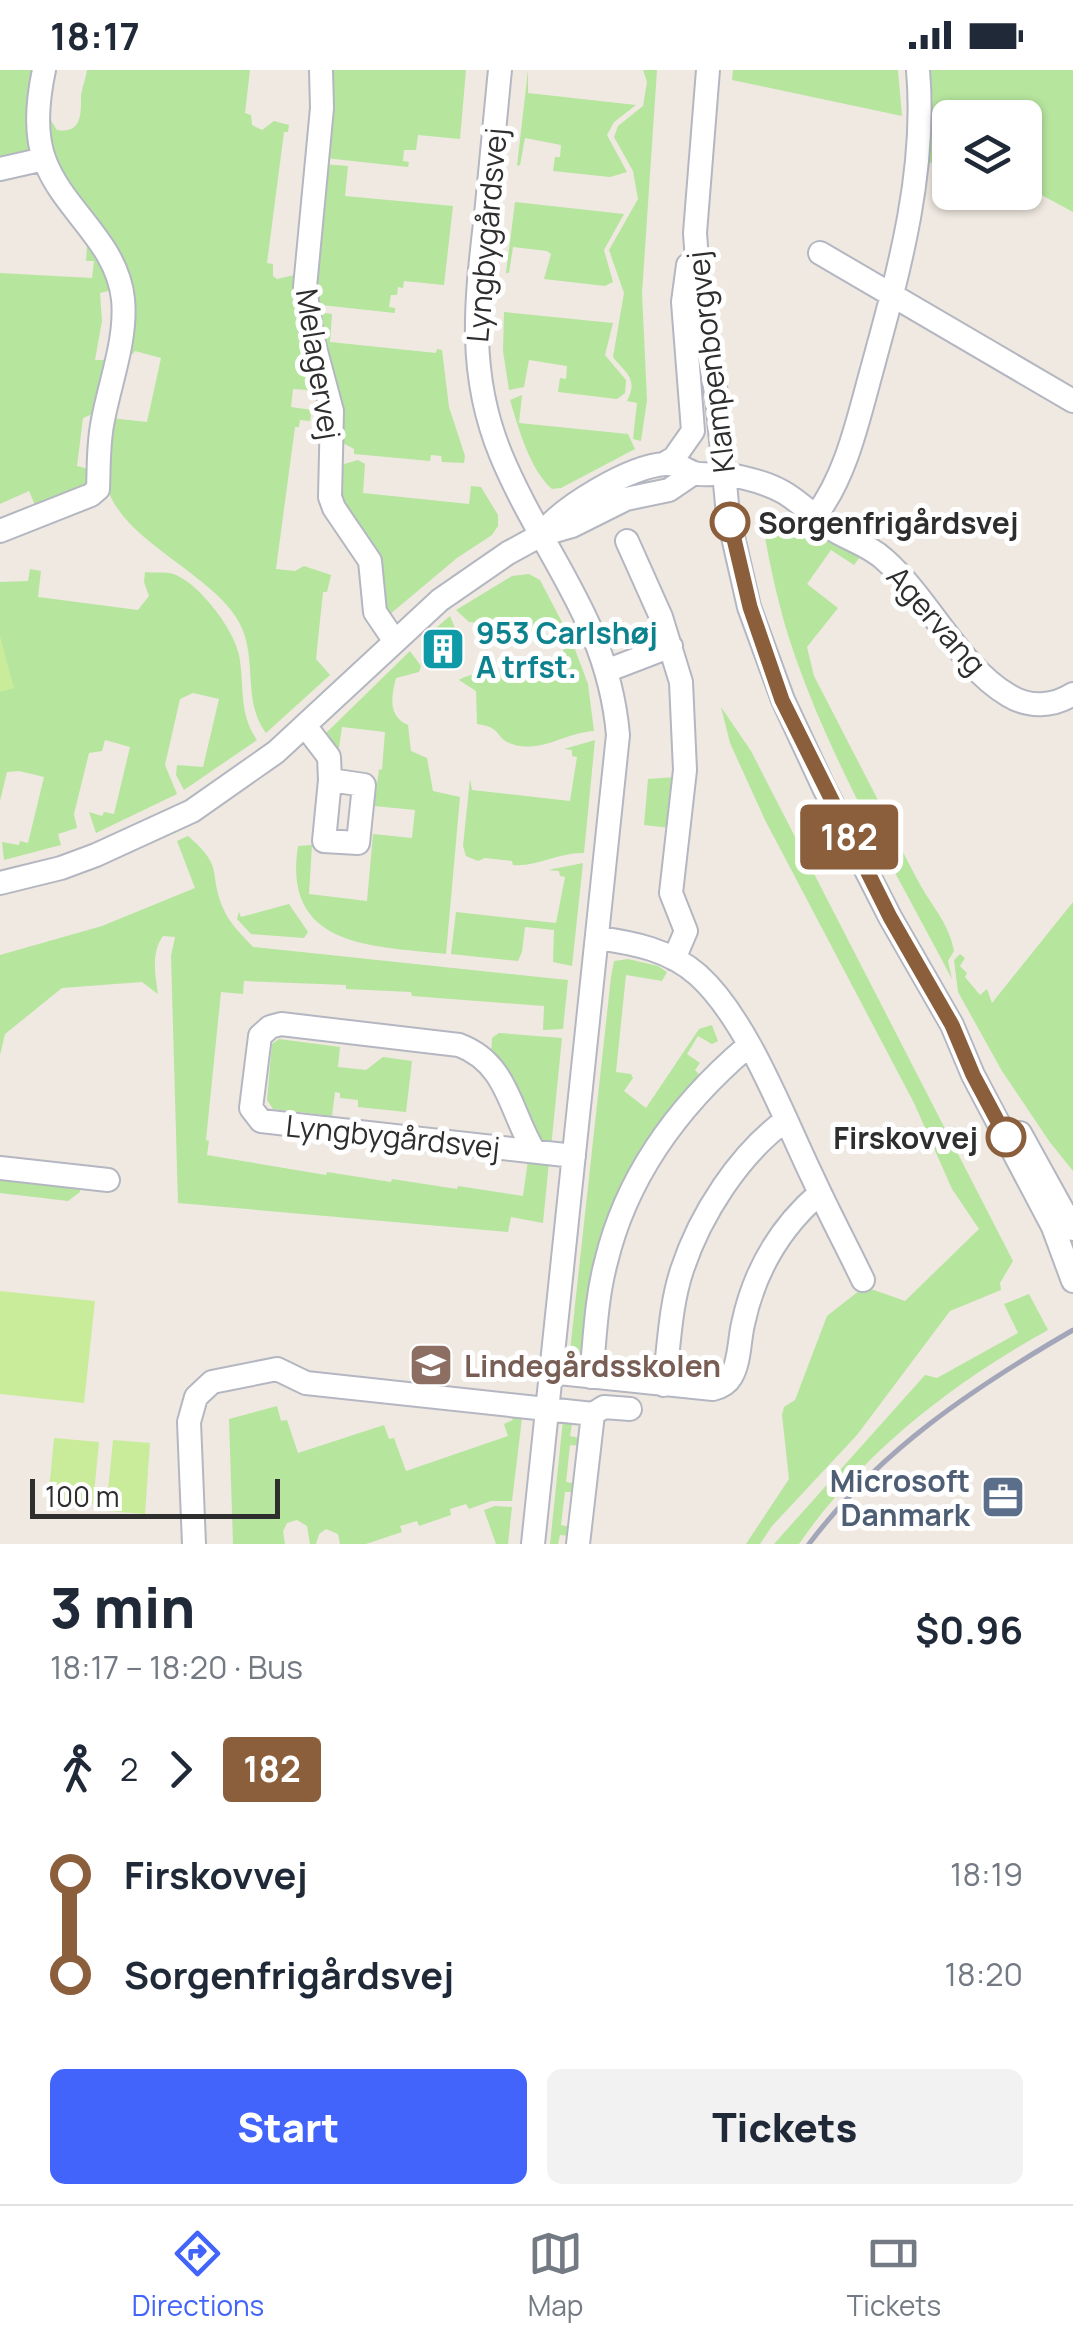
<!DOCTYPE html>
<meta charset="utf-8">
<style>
:root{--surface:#fff;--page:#f2f2f3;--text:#1f2937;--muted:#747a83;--line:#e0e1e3;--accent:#4264fb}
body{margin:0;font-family:Manrope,sans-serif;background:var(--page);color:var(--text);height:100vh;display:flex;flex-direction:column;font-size:38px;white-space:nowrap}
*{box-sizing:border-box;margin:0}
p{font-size:32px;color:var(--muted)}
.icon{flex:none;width:55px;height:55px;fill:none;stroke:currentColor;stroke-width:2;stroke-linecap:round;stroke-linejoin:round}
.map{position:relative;height:1474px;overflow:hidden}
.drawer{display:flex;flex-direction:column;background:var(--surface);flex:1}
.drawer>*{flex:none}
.badge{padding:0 20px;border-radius:8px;font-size:35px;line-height:65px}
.buttons{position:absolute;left:932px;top:30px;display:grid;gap:20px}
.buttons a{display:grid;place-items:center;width:110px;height:110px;border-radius:15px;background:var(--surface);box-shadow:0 2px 8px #0004;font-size:50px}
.scale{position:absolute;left:30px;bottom:25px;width:250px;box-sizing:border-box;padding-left:10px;border:5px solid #2e2e2e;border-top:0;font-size:28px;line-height:35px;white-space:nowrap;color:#2e2e2e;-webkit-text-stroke:8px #fff;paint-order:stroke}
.map>.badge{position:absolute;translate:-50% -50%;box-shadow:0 0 0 5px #fff}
.legs{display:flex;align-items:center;gap:15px;height:110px;padding:0 50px;font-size:32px}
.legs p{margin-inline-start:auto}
.overview{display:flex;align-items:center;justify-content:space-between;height:170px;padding:0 50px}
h1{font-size:55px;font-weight:800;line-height:75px}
.button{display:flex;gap:20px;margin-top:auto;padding:20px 50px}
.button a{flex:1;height:115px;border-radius:15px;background:var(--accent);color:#fff;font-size:40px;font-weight:800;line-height:115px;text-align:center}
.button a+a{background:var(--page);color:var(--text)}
ul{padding:0 50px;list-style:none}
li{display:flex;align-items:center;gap:35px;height:100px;font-size:38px}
li i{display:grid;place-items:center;width:15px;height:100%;margin:0 12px;background:currentColor}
li i::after{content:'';width:25px;height:25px;margin:-12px;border:8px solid;border-radius:50%;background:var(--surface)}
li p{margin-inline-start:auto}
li:first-child i{background:linear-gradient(#0000 50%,currentColor 0)}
li:last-child i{background:linear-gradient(currentColor 50%,#0000 0)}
.status{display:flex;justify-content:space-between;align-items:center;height:70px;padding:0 50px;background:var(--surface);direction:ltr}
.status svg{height:28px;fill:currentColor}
.tabs{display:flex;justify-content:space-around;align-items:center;height:140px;border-top:2px solid var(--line);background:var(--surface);font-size:28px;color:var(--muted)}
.tabs a{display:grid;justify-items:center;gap:5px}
.tabs .active{color:var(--accent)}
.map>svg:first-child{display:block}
.green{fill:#b6e59e}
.pitch{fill:#c9ec9a}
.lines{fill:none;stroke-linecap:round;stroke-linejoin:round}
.minor-casing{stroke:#b4b7c1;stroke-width:26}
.minor{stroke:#fff;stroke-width:22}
.rail{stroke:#a3a6b8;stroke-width:5}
.line-1-casing{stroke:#fff;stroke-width:22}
.line-1{stroke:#8b5e3c;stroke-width:15}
.stop-1-dot{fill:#fff;stroke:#8b5e3c;stroke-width:5}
.labels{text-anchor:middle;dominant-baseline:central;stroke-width:10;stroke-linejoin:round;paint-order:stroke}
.street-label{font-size:30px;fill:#2e2e2e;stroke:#fff}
.stop-label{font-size:30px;font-weight:bold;fill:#2e2e2e;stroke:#fff;text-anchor:start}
.culture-label{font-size:30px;font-weight:bold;fill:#0d838f;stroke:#fff;text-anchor:start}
.education-label{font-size:30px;font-weight:bold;fill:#785e54;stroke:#fff;text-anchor:start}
.service-label{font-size:30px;font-weight:bold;fill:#4e5e75;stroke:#fff;text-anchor:end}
</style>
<div class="status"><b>18:17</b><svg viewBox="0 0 49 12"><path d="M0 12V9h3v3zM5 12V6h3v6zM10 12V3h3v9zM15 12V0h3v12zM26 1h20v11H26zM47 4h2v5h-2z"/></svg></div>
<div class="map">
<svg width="1073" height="1474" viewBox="0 0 1073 1474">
<rect width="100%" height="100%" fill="#efe9e1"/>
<!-- green -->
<path class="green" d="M 0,0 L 36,0 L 31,81 L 0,91 Z
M 87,0 L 250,0 L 245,43 L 251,45 L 252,55 L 262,60 L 274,51 L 289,55 L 288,62 L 284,62 L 267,193 L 273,194 L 273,206 L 277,209 L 299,204 L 320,321 L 293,319 L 291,337 L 312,340 L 310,351 L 300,350 L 299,357 L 295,357 L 276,499 L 295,501 L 304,496 L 331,505 L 327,522 L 323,522 L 316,589 L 330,605 L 266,663 C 242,631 258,590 240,554 C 214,502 112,468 106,409 C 104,390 110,367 111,348 L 147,352 L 161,288 L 135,281 L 133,284 L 126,283 L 133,250 L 59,98 L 50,71 L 48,46 L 57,60 C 82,64 81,44 81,26 C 82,18 86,8 87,0 Z
M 328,0 L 466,0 L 460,69 L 418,65 L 416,80 L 404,80 L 403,91 L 409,92 L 408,97 L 325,88 Z
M 528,0 L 528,23 L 636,35 L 614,52 L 607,65 L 627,102 L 610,107 L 553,101 L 555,87 L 560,87 L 561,75 L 525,68 L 520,95 L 517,96 Z
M 643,0 L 657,0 L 642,223 L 647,330 L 641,371 L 633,369 L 637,333 L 627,331 C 639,308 625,303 613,287 L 624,223 L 609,180 L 638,129 L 633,101 L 614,67 L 618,56 L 643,36 L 647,12 Z
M 733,0 L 898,0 L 902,46 L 732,10 Z
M 927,0 L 1073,0 L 1073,142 L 1025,116 L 1025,48 L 950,48 L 950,96 L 926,92 Z
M 323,94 L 348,96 L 345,126 L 453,136 L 444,215 L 404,211 L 403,218 L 398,217 L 397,225 L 391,225 L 389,237 L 395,238 L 395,243 L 312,234 Z
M 515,132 L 624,144 L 604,180 L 613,212 L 605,216 L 544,209 L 551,184 L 547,181 L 513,177 L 509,203 L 506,203 Z
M 90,174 L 112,220 L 100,223 L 102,251 L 95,290 L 107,290 L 95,343 L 83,348 L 77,396 L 89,399 L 88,411 L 79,419 L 35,435 L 29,421 L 0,434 L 0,203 L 92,208 L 94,191 L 86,191 L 87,176 Z
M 314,242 L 332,244 L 330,272 L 436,283 L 437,279 L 442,280 L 449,337 L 465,386 L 464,393 L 442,392 L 441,386 L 431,385 L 430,391 L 354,384 L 354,379 L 343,373 Z
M 504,242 L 613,253 L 605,285 L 626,310 L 625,323 L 617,329 L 558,322 L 560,308 L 566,309 L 567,296 L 529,290 L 524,317 L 509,320 L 503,281 Z
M 522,325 L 519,353 L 628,364 L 635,379 L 561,418 L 552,419 C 530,400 518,357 510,330 Z
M 358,390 L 365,394 L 363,423 L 469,434 L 471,416 L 481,417 L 498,445 L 498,456 L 492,465 L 457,488 L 389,545 L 381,538 L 342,441 L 339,401 L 344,394 Z
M 761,445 L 790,446 L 809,461 L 860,487 L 854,495 L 831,480 L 807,514 L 838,538 L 807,577 L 814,606 L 880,734 L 890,741 L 883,751 C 901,774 910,798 925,823 C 937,842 950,858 954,881 L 948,891 L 952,909 C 897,804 834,698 795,586 C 779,541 769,492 761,445 Z
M 30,499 L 41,501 L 38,527 L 138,540 L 149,526 L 144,512 L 145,502 C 153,503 162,502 169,503 C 195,507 235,560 239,585 C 245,616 238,643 257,670 L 184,720 L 176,705 L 177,695 L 203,697 L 219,629 L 193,623 L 180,629 L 165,695 L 177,724 L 96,763 L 89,742 L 102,746 L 104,742 L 114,744 L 130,677 L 105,670 L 102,681 L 89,683 L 74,744 L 77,758 L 58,764 L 61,775 L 4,790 L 2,772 L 19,775 L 20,771 L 28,773 L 44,707 L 19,701 L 7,702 L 0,731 L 0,512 L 28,511 Z
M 529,504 L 540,510 L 563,554 L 543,559 L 469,552 L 456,540 L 512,506 Z
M 450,546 L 455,558 L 449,560 L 447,572 L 439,571 L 436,586 L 422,570 Z
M 570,566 L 588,614 L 594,661 C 567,662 540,684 512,674 C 495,669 503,657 477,654 L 476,621 L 459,610 C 477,597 527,609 552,611 L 562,590 L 565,567 Z
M 410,581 L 421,596 L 419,602 L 396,608 C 391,628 388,646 408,655 L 411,681 L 427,688 L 433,721 L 460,727 L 446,884 C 372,876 282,878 298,776 L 312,775 L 309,824 L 367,831 L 373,764 L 412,768 L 415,740 L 374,736 L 379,700 L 382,699 L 385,662 L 342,657 L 339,678 L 333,680 L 322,667 Z
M 721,637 L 751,681 L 1013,1191 L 1000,1213 L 1001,1220 L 950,1241 L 857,1365 L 772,1456 L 760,1474 L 746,1474 L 789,1409 L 782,1345 L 784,1337 L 795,1330 L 827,1246 L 860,1220 L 862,1223 L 871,1219 L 905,1231 L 979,1159 L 952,1119 L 914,1033 L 765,750 L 730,673 Z
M 595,670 L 584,783 C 559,782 538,797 513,795 L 512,791 L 485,788 L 478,791 L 466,786 L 463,776 L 470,709 L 472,720 L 570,731 L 577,687 L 572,686 L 572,680 L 564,679 Z
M 676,707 L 671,758 L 644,755 L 648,709 Z
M 188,766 C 225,798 208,801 223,838 C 229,853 242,865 253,877 L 568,910 L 563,959 L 543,960 L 544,936 L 412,926 L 411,922 L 346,919 L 346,915 L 244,911 L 243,924 L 221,922 L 206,1070 L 209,1071 L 207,1085 L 326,1105 L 327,1102 L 391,1112 L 392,1109 L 457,1119 L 458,1116 L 523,1126 L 528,1090 L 549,1092 L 543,1153 L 511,1147 L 508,1162 L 178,1133 L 171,886 L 175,867 L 163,866 C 151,883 155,904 158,924 L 142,912 L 62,918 L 5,964 L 0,985 L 0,885 L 102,856 L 195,818 L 177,771 Z
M 583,793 L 572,896 L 553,892 L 554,860 L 525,857 L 522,882 L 518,891 L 451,884 L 456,842 L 556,853 L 565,807 L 560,806 L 559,801 L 548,800 Z
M 1073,832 L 1073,1101 L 1049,1071 L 1002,1001 L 958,922 L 954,890 L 960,884 L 965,888 L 960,896 L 967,903 L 965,907 L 980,925 L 987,919 L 992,933 Z
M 289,834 L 308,862 L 304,868 L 251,864 L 237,849 L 239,842 L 241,847 Z
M 628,889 L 658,896 L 667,902 L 662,911 L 626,905 L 616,1002 L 631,1004 L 633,1008 L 624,1021 L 646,1038 L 699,959 L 712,955 L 718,971 L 712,974 L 698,966 L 687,984 L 700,993 L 695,1000 L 704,1009 L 627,1117 L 588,1292 L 568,1299 L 611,907 L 614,891 Z
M 499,963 L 562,968 L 551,1078 L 541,1073 L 491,986 L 492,968 Z
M 279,969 L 340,977 L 338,997 L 366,1000 L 383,987 L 412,991 L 406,1042 L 358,1037 L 358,1030 L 340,1028 L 340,1023 L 335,1022 L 332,1046 L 273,1039 L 267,1030 L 272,974 Z
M 0,1105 L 80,1115 L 80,1122 L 68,1131 L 0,1123 Z
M 1029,1224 L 1048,1260 C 952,1313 861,1384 799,1474 L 774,1474 L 925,1305 L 937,1308 L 1018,1263 L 1004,1234 Z
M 277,1336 L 281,1351 L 287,1350 L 298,1383 L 384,1355 L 389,1369 L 394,1368 L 406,1401 L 508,1366 L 504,1354 L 513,1350 L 507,1342 L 523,1340 L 512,1431 L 491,1431 L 469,1439 L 466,1434 L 450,1439 L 451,1445 L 419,1456 L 417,1451 L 400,1456 L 402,1462 L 366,1474 L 340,1474 L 338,1464 L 326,1459 L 319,1464 L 316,1474 L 310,1474 L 307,1456 L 297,1450 L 287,1453 L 283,1461 L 285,1474 L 233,1474 L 229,1349 Z
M 563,1350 L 585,1352 L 585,1355 L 572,1354 L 570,1366 L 584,1369 L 583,1376 L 570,1375 L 566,1412 L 578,1414 L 577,1422 L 565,1422 L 561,1455 L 574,1458 L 572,1466 L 560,1465 L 558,1474 L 550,1474 Z
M 495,1436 L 512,1437 L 508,1474 L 496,1474 L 484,1440 Z"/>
<!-- pitch -->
<path class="pitch" d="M 0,566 L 14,618 L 0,622 Z
M 0,1221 L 95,1231 L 84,1333 L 0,1324 Z
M 54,1368 L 99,1372 L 93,1434 L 48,1430 Z
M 113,1370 L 150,1373 L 145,1444 L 106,1441 Z"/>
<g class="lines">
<defs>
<path id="minor" d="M 321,0 L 322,38 L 305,217 L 312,266 L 332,341 L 330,427 L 334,438 L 370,491 L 375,542 L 394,570
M 500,0 C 495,48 491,96 486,145 C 476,230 467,303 501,385 C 543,486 608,550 618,665 L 533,1474
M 708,0 L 695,163 L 700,234 L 717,328 L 728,445 L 749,537 L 783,630 L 824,718 L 890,847 L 952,955 L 973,1005 L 1053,1157 L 1073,1211
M 0,99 L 44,89
M 820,183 L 1073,331
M 664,394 L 674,388 L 693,361 L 683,232 L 688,195
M 816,445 C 846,406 858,350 871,303 C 898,204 927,103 918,0
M 0,461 L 91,425 L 98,419 C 99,396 98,373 103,350 C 110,312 127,269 123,229 C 117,172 64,141 45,91 C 34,63 38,28 44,0
M 541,465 C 561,437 630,396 665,394 C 677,393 684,399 694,403 C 703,406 715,403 724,404 C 743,407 767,413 783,422 C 801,432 815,448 832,459 C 849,470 869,475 885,490 C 929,529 959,596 1008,625 C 1029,638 1053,637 1073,624
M 627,471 L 661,547 L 681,612 L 685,700 L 671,823 L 686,861 L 674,889
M 606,601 L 671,576
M 306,657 L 329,687 L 330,710 L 364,715 L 358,773 L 324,771 L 330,710
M 0,813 L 61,798 L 96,785 L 192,741 L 276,682 L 440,530 L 508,483 L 541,465 L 572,456 L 626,429 L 669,420 L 694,403
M 598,868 C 634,873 670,880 698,905 C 747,949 783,1046 812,1106 C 828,1141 846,1175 863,1210
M 1020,1063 L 1073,1159
M 534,1081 C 510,1042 508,993 459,975 L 281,954 L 270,957 L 260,966 L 251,1038 L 261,1051 L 574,1086
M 0,1098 L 108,1110
M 549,1302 L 713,1319 C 721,1317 727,1314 731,1307 C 740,1292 739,1271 743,1254 C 754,1202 779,1158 820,1123
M 591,1307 C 595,1269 596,1229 606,1192 C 627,1104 681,1033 748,976
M 664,1315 C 669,1277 670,1236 682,1200 C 700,1145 739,1084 786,1050
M 593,1344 L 604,1337 L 630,1339
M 194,1474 L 189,1352 L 196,1327 L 212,1312 L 277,1299 L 306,1313 L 593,1344 L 578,1474"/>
</defs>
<!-- minor casing -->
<use href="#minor" class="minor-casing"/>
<!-- minor -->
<use href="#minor" class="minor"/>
<!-- rail -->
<path class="rail" d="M 809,1474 C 880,1380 973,1318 1073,1260"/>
</g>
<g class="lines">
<defs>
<path id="line-1" d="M 730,452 L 750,537 L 782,630 L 890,847 L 952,955 L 973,1005 L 1006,1067"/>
</defs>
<!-- line-1 casing -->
<use href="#line-1" class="line-1-casing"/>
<!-- line-1 -->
<use href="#line-1" class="line-1"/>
</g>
<!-- icons -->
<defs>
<symbol id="building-square" viewBox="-11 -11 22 22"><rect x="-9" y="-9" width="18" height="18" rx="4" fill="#0f9aa8" stroke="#fff"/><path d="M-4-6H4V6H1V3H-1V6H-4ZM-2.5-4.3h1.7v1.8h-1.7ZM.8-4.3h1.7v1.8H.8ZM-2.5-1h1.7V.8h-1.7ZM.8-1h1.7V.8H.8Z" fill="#fff"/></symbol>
<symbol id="school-square" viewBox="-11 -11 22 22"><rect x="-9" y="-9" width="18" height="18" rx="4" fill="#8d6e63" stroke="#fff"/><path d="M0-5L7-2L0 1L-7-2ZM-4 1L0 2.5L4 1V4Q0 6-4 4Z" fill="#fff"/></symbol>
<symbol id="office-square" viewBox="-11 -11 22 22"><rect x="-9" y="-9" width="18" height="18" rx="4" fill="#5c6f8a" stroke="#fff"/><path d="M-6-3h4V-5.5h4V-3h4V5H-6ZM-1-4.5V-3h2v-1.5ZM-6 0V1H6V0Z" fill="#fff"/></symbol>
</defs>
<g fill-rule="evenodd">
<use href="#building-square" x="418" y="554" width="50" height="50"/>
<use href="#school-square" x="406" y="1270" width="50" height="50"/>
<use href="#office-square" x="978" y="1402" width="50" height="50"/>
</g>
<!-- markers -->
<g class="stop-1-dot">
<circle cx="730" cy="452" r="18"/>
<circle cx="1006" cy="1067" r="18"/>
</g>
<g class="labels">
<!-- street labels -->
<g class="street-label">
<text transform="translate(486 165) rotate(-85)">Lyngbygårdsvej</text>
<text transform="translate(710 292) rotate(-97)">Klampenborgvej</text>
<text transform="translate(319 294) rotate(81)">Melagervej</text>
<text transform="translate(937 550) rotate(49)">Agervang</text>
<text transform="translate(393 1066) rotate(6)">Lyngbygårdsvej</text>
</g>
<!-- stop labels -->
<g class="stop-label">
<text x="758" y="452">Sorgenfrigårdsvej</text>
<text x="978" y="1067" text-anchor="end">Firskovvej</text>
</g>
<!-- culture labels -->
<g class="culture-label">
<text x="476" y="562">953 Carlshøj<tspan x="476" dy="34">A trfst.</tspan></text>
</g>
<!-- education labels -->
<g class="education-label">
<text x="464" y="1295">Lindegårdsskolen</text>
</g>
<!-- service labels -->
<g class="service-label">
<text x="970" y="1410">Microsoft<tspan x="970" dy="34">Danmark</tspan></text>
</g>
</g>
</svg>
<div class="buttons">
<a><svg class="icon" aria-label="layers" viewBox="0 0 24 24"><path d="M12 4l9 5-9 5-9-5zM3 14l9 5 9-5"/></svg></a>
</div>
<div class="scale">100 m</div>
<b class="badge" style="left:849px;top:767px;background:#8b5e3c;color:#fff">182</b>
</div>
<section class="drawer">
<div class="overview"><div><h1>3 min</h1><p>18:17 – 18:20 · Bus</p></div><b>$0.96</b></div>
<div class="legs"><svg class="icon" aria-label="walk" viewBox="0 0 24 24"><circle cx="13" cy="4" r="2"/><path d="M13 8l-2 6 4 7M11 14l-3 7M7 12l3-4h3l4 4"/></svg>2<svg class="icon" aria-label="forward" viewBox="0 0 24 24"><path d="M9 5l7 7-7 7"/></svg><b class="badge" style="background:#8b5e3c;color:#fff">182</b></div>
<ul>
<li><i style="color:#8b5e3c"></i><b>Firskovvej</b><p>18:19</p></li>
<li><i style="color:#8b5e3c"></i><b>Sorgenfrigårdsvej</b><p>18:20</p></li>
</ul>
<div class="button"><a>Start</a><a>Tickets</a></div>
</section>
<nav class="tabs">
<a class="active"><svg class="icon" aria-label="directions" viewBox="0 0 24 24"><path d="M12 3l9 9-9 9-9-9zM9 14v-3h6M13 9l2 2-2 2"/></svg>Directions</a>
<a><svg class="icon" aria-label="map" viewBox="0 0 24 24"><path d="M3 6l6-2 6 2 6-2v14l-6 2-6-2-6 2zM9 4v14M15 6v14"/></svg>Map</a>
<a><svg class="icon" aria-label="tickets" viewBox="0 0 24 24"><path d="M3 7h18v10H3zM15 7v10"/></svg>Tickets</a>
</nav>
